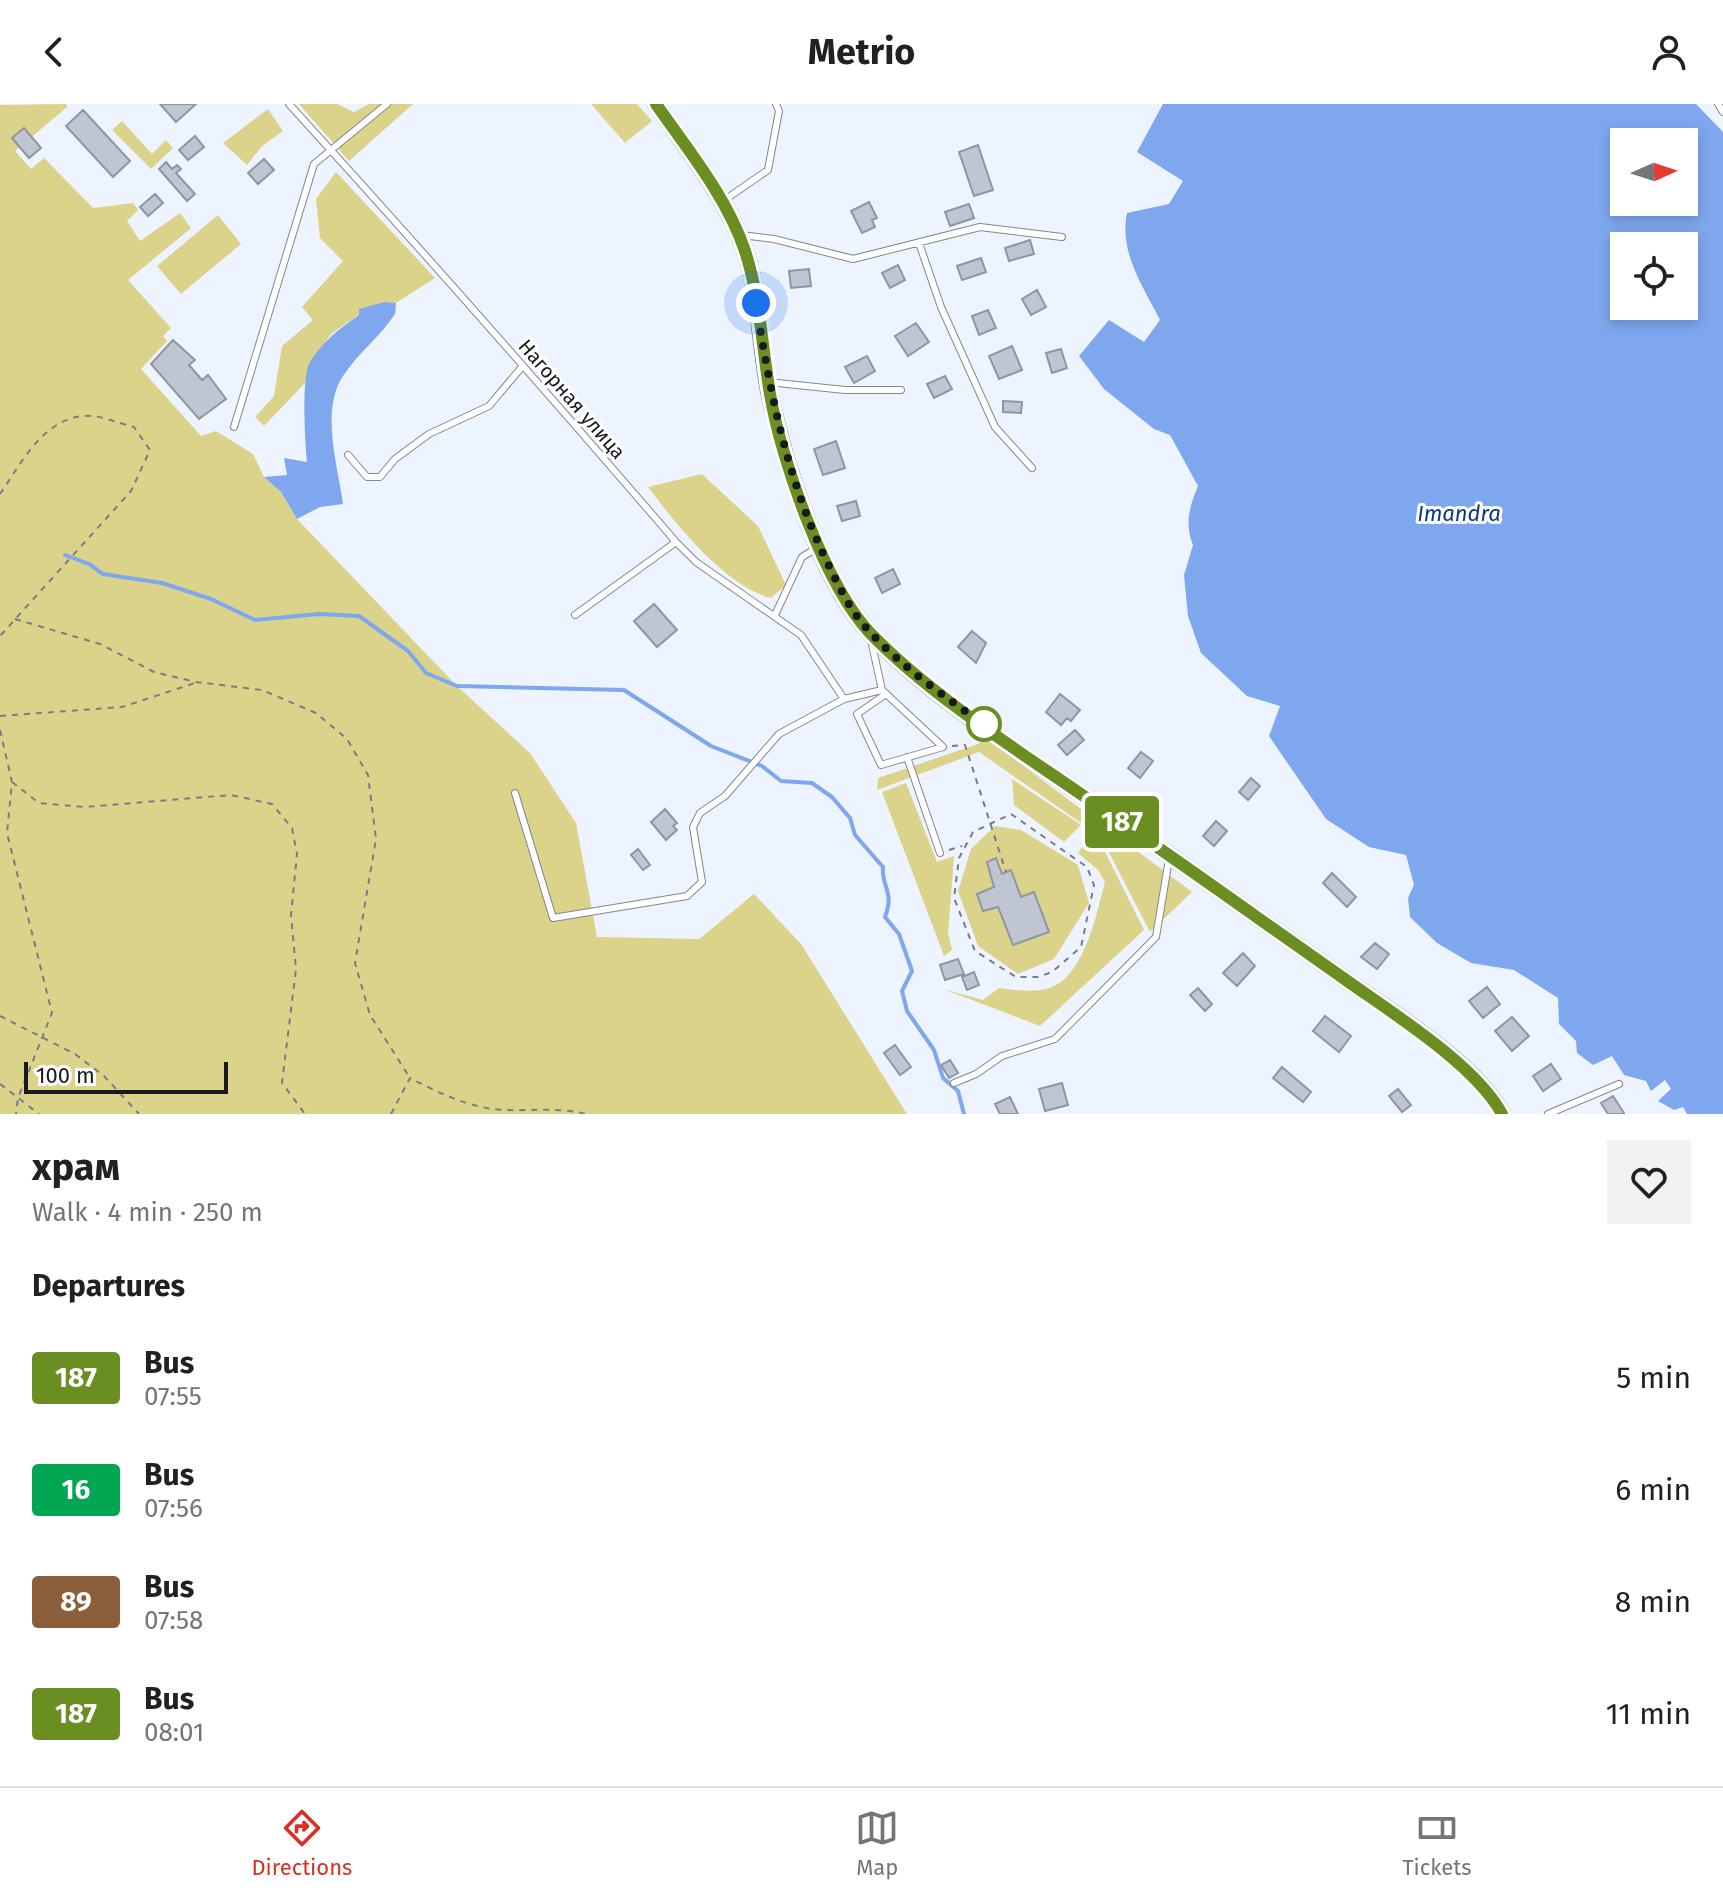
<!DOCTYPE html>
<meta charset="utf-8">
<style>
:root{--surface:#fff;--page:#f2f2f2;--text:#202124;--muted:#757577;--line:#e0e0e0;--accent:#d93025}
body{margin:0;font-family:"Fira Sans",sans-serif;background:var(--page);color:var(--text);height:100vh;display:flex;flex-direction:column;font-size:30px;white-space:nowrap}
*{box-sizing:border-box;margin:0}
p{font-size:26px;color:var(--muted)}
.icon{flex:none;width:44px;height:44px;fill:none;stroke:currentColor;stroke-width:2;stroke-linecap:round;stroke-linejoin:round}
.map{position:relative;height:1010px;overflow:hidden}
.side{display:flex;flex-direction:column;background:var(--surface);flex:1}
.side>*{flex:none}
.badge{padding:0 16px;border-radius:6px;font-size:28px;line-height:52px}
.needle{width:52px;rotate:87deg}
.controls{position:absolute;left:1610px;top:24px;display:grid;gap:16px}
.controls a{display:grid;place-items:center;width:88px;height:88px;border-radius:0px;background:var(--surface);box-shadow:0 4px 12px #0003;font-size:40px}
.scale{position:absolute;left:24px;bottom:20px;width:204px;box-sizing:border-box;padding-left:8px;border:4px solid #17191d;border-top:0;font-size:22px;line-height:28px;white-space:nowrap;color:#17191d;-webkit-text-stroke:6px #fff;paint-order:stroke}
.you{position:absolute;width:40px;height:40px;margin:-20px;border:6px solid #fff;border-radius:50%;background:#1a73e8;box-shadow:0 0 0 12px #1a73e833}
.map>.badge{position:absolute;translate:-50% -50%;box-shadow:0 0 0 4px #fff}
h2{padding:0 32px;font-size:30px;line-height:72px}
.round{display:grid;place-items:center;flex:none;width:84px;height:84px;border-radius:0px;background:var(--page)}
.headline{display:flex;align-items:center;justify-content:space-between;height:136px;padding:0 32px}
h1{font-size:38px;font-weight:700;line-height:60px}
ul{padding:0;list-style:none}
li{display:flex;align-items:center;gap:24px;height:112px;padding:0 32px}
li div{flex:1}
li b{display:block;font-size:30px}
li em{font-style:normal}
li .badge{min-width:88px;font-weight:700;text-align:center}
header{display:flex;justify-content:space-between;align-items:center;height:104px;padding:0 32px;background:var(--surface);font-size:36px;font-weight:700}
.tabs{display:flex;justify-content:space-around;align-items:center;height:112px;border-top:2px solid var(--line);background:var(--surface);font-size:22px;color:var(--muted)}
.tabs a{display:grid;justify-items:center;gap:4px}
.tabs .on{color:var(--accent)}
.map>svg:first-child{display:block}
.green{fill:#dcd38b;fill-rule:evenodd}
.water{fill:#7ea7ee;fill-rule:evenodd}
.lines{fill:none;stroke-linecap:round;stroke-linejoin:round}
.stream{stroke:#7ea7ee;stroke-width:4}
.building{fill:#c0c6d1;stroke:#9096a1;stroke-width:2}
.lane-casing{stroke:#828792;stroke-width:8}
.secondary-casing{stroke:#828792;stroke-width:18}
.path{stroke:#797c84;stroke-width:2;stroke-dasharray:6 6;stroke-linecap:butt}
.lane{stroke:#fff;stroke-width:6}
.secondary{stroke:#fff;stroke-width:16}
.line-casing{stroke:#fff;stroke-width:18}
.line{stroke:#6b8e23;stroke-width:12}
.walk{stroke:#17191d;stroke-width:8;stroke-dasharray:0 14.4}
.stop-dot{fill:#fff;stroke:#6b8e23;stroke-width:4}
.labels{text-anchor:middle;dominant-baseline:central;stroke-width:6;stroke-linejoin:round;paint-order:stroke}
.street-label{font-size:20px;fill:#17191d;stroke:#fff}
.water-label{font-size:22px;font-style:italic;fill:#0a3687;stroke:#fff}
</style>
<header><svg class="icon" aria-label="back" viewBox="0 0 24 24"><path d="M15 5l-7 7 7 7"/></svg>Metrio<svg class="icon" aria-label="person" viewBox="0 0 24 24"><circle cx="12" cy="8" r="4"/><path d="M4 21q1-7 8-7t8 7"/></svg></header>
<div class="map">
<svg width="1723" height="1010" viewBox="0 0 1723 1010">
<rect width="100%" height="100%" fill="#edf3ff"/>
<!-- green -->
<path class="green" d="M 66,0 L 67,3 L 15,47 L 31,65 L 44,54 L 93,104 L 133,99 L 138,106 L 127,117 L 140,137 L 180,109 L 191,124 L 128,176 L 171,224 L 163,232 L 167,237 L 141,265 L 201,332 L 216,327 L 253,350 L 264,373 L 281,388 L 297,415 L 457,582 L 530,649 L 576,719 L 597,833 L 699,835 L 754,790 L 801,840 L 907,1010 L 0,1010 L 0,1 Z
M 299,0 L 337,0 L 354,8 L 369,0 L 413,0 L 349,57 Z
M 591,0 L 637,0 L 652,17 L 625,39 Z
M 268,5 L 283,27 L 262,42 L 247,61 L 223,39 Z
M 122,17 L 152,50 L 166,36 L 173,44 L 151,65 L 112,26 Z
M 336,68 L 435,174 L 396,199 L 384,198 L 369,204 L 332,229 L 311,257 L 306,278 L 264,322 L 255,313 L 274,292 L 282,242 L 313,216 L 302,203 L 343,157 L 320,134 L 316,95 Z
M 218,111 L 241,140 L 181,190 L 157,162 Z
M 702,370 L 758,422 L 786,481 L 771,494 C 725,482 676,420 648,383 Z
M 986,634 L 1192,788 L 1150,828 L 1101,733 L 979,648 L 877,686 L 878,674 L 978,640 Z
M 1012,675 L 1081,721 L 1064,738 L 1014,701 Z
M 906,679 L 937,758 L 954,752 L 948,829 L 952,846 L 944,852 L 882,688 Z
M 995,722 L 1021,726 L 1078,761 L 1089,799 L 1054,855 L 1018,870 L 978,842 L 958,787 L 971,745 ZM 1012,767 L 1021,793 L 1035,789 L 1049,828 L 1013,841 L 998,803 L 983,806 L 977,790 L 994,783 L 991,774 Z
M 1100,738 L 1144,826 L 1040,922 L 943,885 L 983,896 L 999,884 C 1016,886 1038,890 1054,882 C 1085,868 1097,808 1105,778 L 1098,766 L 1078,749 L 1083,742 L 1088,747 Z"/>
<!-- water -->
<path class="water" d="M 1163,0 L 1696,0 L 1723,28 L 1723,1010 L 1687,1010 L 1683,1003 L 1674,1006 L 1658,997 L 1671,985 L 1665,976 L 1651,987 L 1646,977 L 1624,971 L 1612,952 L 1593,961 L 1577,949 L 1576,937 L 1559,920 L 1558,894 L 1514,866 L 1471,859 L 1437,839 L 1410,813 L 1408,794 L 1414,781 L 1406,751 L 1369,743 L 1326,715 L 1269,632 L 1280,602 L 1247,592 L 1201,549 L 1188,512 L 1184,471 L 1193,441 C 1184,420 1190,401 1198,382 L 1170,331 L 1154,325 L 1104,285 L 1079,252 L 1109,216 L 1144,238 L 1160,216 C 1143,182 1119,149 1127,109 L 1169,100 L 1183,77 L 1137,48 ZM 1624,38 L 1684,38 L 1684,98 L 1624,98 ZM 1624,142 L 1684,142 L 1684,202 L 1624,202 Z
M 384,198 L 396,199 L 395,210 C 380,233 358,249 343,272 C 320,307 338,362 343,400 L 320,403 L 297,415 L 281,388 L 264,373 L 287,371 L 284,354 L 307,358 C 305,338 301,273 310,258 C 323,237 340,224 359,211 L 359,205 Z"/>
<g class="lines">
<!-- stream -->
<path class="stream" d="M 65,451 L 89,460 L 103,470 L 162,479 L 211,495 L 255,516 L 319,510 L 359,512 L 408,547 L 426,569 L 457,582 L 624,586 L 711,642 L 762,662 L 781,677 L 812,679 L 832,693 L 850,714 L 855,731 L 883,763 C 881,783 895,787 885,813 L 899,830 L 912,867 L 902,887 L 907,907 L 934,946 L 943,974 L 958,987 L 964,1010"/>
</g>
<!-- building -->
<path class="building" d="M 160,0 L 196,0 L 176,18 Z
M 83,6 L 130,57 L 113,73 L 66,22 Z
M 24,24 L 41,44 L 29,54 L 12,34 Z
M 195,32 L 204,43 L 188,56 L 179,46 Z
M 978,41 L 993,86 L 974,92 L 959,48 Z
M 264,55 L 274,66 L 258,80 L 248,69 Z
M 166,58 L 172,65 L 177,61 L 181,65 L 176,69 L 195,90 L 187,97 L 159,65 Z
M 155,90 L 163,99 L 148,112 L 140,103 Z
M 869,98 L 877,114 L 872,116 L 875,123 L 862,129 L 851,107 Z
M 969,100 L 974,114 L 950,122 L 945,108 Z
M 1030,136 L 1034,150 L 1009,157 L 1005,144 Z
M 981,154 L 986,168 L 962,176 L 957,162 Z
M 898,161 L 905,176 L 890,184 L 882,169 Z
M 809,165 L 811,182 L 791,184 L 789,167 Z
M 1037,186 L 1046,203 L 1031,211 L 1022,195 Z
M 988,206 L 996,224 L 979,231 L 972,212 Z
M 916,219 L 929,238 L 908,252 L 895,232 Z
M 173,236 L 195,256 L 189,261 L 202,276 L 208,271 L 226,295 L 199,315 L 151,260 Z
M 1012,242 L 1022,266 L 999,275 L 989,252 Z
M 1061,245 L 1067,264 L 1052,269 L 1046,249 Z
M 867,252 L 875,267 L 854,279 L 845,263 Z
M 945,272 L 952,285 L 934,294 L 927,280 Z
M 1003,297 L 1022,298 L 1021,309 L 1003,308 Z
M 836,337 L 845,364 L 823,371 L 814,345 Z
M 856,397 L 860,412 L 842,417 L 837,402 Z
M 893,465 L 900,480 L 882,489 L 875,474 Z
M 654,500 L 677,526 L 657,543 L 634,517 Z
M 972,527 L 986,539 L 976,559 L 958,543 Z
M 1060,590 L 1080,606 L 1071,617 L 1067,614 L 1061,621 L 1046,608 Z
M 1075,626 L 1084,636 L 1067,651 L 1058,641 Z
M 1141,648 L 1153,657 L 1140,674 L 1128,664 Z
M 1251,674 L 1260,682 L 1248,696 L 1239,688 Z
M 665,705 L 677,719 L 673,722 L 677,726 L 666,736 L 651,718 Z
M 1216,717 L 1227,727 L 1214,742 L 1203,732 Z
M 638,745 L 650,761 L 643,766 L 631,751 Z
M 996,754 L 1002,770 L 1011,766 L 1021,793 L 1034,788 L 1049,828 L 1013,841 L 998,803 L 983,807 L 977,790 L 994,783 L 987,758 Z
M 1332,769 L 1356,793 L 1347,803 L 1323,779 Z
M 1375,839 L 1389,850 L 1377,865 L 1361,853 Z
M 1243,849 L 1255,862 L 1237,882 L 1223,869 Z
M 958,855 L 964,870 L 945,876 L 940,861 Z
M 974,868 L 979,881 L 967,886 L 962,873 Z
M 1487,883 L 1500,900 L 1483,914 L 1469,897 Z
M 1198,884 L 1212,900 L 1205,907 L 1190,891 Z
M 1325,912 L 1351,932 L 1339,948 L 1313,927 Z
M 1512,913 L 1529,932 L 1512,947 L 1495,927 Z
M 895,941 L 911,963 L 900,971 L 884,949 Z
M 950,956 L 958,969 L 949,974 L 941,961 Z
M 1551,960 L 1561,975 L 1543,987 L 1533,972 Z
M 1282,963 L 1311,988 L 1303,998 L 1273,974 Z
M 1062,979 L 1068,1001 L 1045,1007 L 1039,985 Z
M 1398,985 L 1411,1001 L 1402,1008 L 1389,992 Z
M 1613,992 L 1624,1009 L 1623,1010 L 1608,1010 L 1601,999 Z
M 1010,993 L 1018,1010 L 1000,1010 L 995,1000 Z"/>
<g class="lines">
<defs>
<path id="lane" d="M 289,0 C 420,144 549,290 676,438 L 696,458 L 801,531 L 844,595
M 1718,0 L 1723,8
M 723,97 L 768,66 L 779,7 L 776,0
M 741,131 L 774,135 L 853,155 L 980,123 L 1062,133
M 919,139 L 941,203 L 995,323 L 1032,364
M 768,278 L 845,286 L 901,286
M 234,323 L 314,60 L 387,0
M 348,351 L 367,373 L 380,373 L 395,355 L 429,330 L 489,302 L 521,264
M 575,511 L 676,438
M 775,511 L 802,453 L 815,445
M 871,536 L 882,586 L 943,643 L 881,661 L 857,610 L 886,590
M 907,653 L 940,749
M 515,689 L 553,814 L 687,792 L 702,778 L 693,723 L 700,709 L 725,692 L 779,630 L 844,595 L 882,586
M 954,979 L 976,970 L 1002,952 L 1055,935 L 1156,833 L 1169,755
M 1548,1010 L 1619,980"/>
<path id="secondary" d="M 656,0 C 688,47 727,93 745,147 C 761,195 760,248 771,297 C 786,364 823,480 871,530 C 933,594 1013,643 1085,693 C 1173,753 1259,815 1346,876 C 1391,908 1477,961 1502,1010"/>
</defs>
<!-- lane casing -->
<use href="#lane" class="lane-casing"/>
<!-- secondary casing -->
<use href="#secondary" class="secondary-casing"/>
<!-- path -->
<path class="path" d="M 0,390 C 22,358 46,309 92,312 C 105,313 121,320 134,323 L 150,346 L 131,387 L 0,532
M 15,515 L 100,540 L 154,568 L 196,578 L 262,586 L 316,609 L 347,635 L 368,671 L 376,735 L 355,859 L 370,911 L 410,974
M 0,612 L 122,603 L 195,579
M 0,626 L 12,678 L 7,729 L 52,909 L 18,994 L 16,1010
M 952,642 L 965,641 L 1006,768
M 12,678 L 39,699 L 84,703 L 231,691 L 272,700 L 292,724 L 297,750 L 291,811 L 296,865 L 282,979 L 305,1010
M 1011,710 L 1087,763 L 1094,781 L 1081,843 L 1052,868 L 1038,873 L 1016,873 L 975,847 L 954,794 L 959,754 L 973,728 Z
M 949,746 L 962,742
M 0,912 L 75,950 L 104,972 L 139,1010
M 0,980 L 39,1010
M 391,1010 L 410,974 C 439,989 472,1005 505,1006 C 533,1007 557,1003 586,1010"/>
<!-- lane -->
<use href="#lane" class="lane"/>
<!-- secondary -->
<use href="#secondary" class="secondary"/>
</g>
<g class="lines">
<defs>
<path id="line" d="M 656,0 C 688,46 727,93 745,147 C 760,193 762,243 770,290 C 781,356 825,482 871,530 C 933,593 1013,643 1085,693 C 1173,753 1259,815 1346,876 C 1392,909 1476,961 1502,1010"/>
</defs>
<!-- line casing -->
<use href="#line" class="line-casing"/>
<!-- line -->
<use href="#line" class="line"/>
<!-- walk -->
<path class="walk" d="M 756,199 C 771,294 788,381 832,468 C 842,489 854,512 871,529 C 905,566 949,595 990,625 L 984,620"/>
</g>
<!-- markers -->
<circle class="stop-dot" cx="984" cy="620" r="16"/>
<g class="labels">
<!-- street labels -->
<g class="street-label">
<text transform="translate(572 295) rotate(49)">Нагорная улица</text>
</g>
<!-- water labels -->
<g class="water-label">
<text x="1459" y="409">Imandra</text>
</g>
</g>
</svg>
<div class="controls">
<a><svg class="needle" viewBox="-14 -14 28 28"><path d="M0-13l5 13h-10z" fill="#e53935"/><path d="M0 13l5-13h-10z" fill="#757577"/></svg></a>
<a><svg class="icon" aria-label="locate" viewBox="0 0 24 24"><circle cx="12" cy="12" r="6"/><path d="M12 2v4M12 18v4M2 12h4M18 12h4"/></svg></a>
</div>
<div class="scale">100 m</div>
<div class="you" style="left:756px;top:199px"></div>
<b class="badge" style="left:1122px;top:718px;background:#6b8e23;color:#fff">187</b>
</div>
<section class="side">
<div class="headline"><div><h1>храм</h1><p>Walk · 4 min · 250 m</p></div><a class="round"><svg class="icon" aria-label="heart" viewBox="0 0 24 24"><path d="M12 20l-8-8c-3-5 5-10 8-4 3-6 11-1 8 4z"/></svg></a></div>
<h2>Departures</h2>
<ul>
<li><span class="badge" style="background:#6b8e23;color:#fff">187</span><div><b>Bus</b><p>07:55</p></div><em>5 min</em></li>
<li><span class="badge" style="background:#00a651;color:#fff">16</span><div><b>Bus</b><p>07:56</p></div><em>6 min</em></li>
<li><span class="badge" style="background:#8b5e3c;color:#fff">89</span><div><b>Bus</b><p>07:58</p></div><em>8 min</em></li>
<li><span class="badge" style="background:#6b8e23;color:#fff">187</span><div><b>Bus</b><p>08:01</p></div><em>11 min</em></li>
</ul>
</section>
<nav class="tabs">
<a class="on"><svg class="icon" aria-label="directions" viewBox="0 0 24 24"><path d="M12 3l9 9-9 9-9-9zM9 14v-3h6M13 9l2 2-2 2"/></svg>Directions</a>
<a><svg class="icon" aria-label="map" viewBox="0 0 24 24"><path d="M3 6l6-2 6 2 6-2v14l-6 2-6-2-6 2zM9 4v14M15 6v14"/></svg>Map</a>
<a><svg class="icon" aria-label="tickets" viewBox="0 0 24 24"><path d="M3 7h18v10H3zM15 7v10"/></svg>Tickets</a>
</nav>
